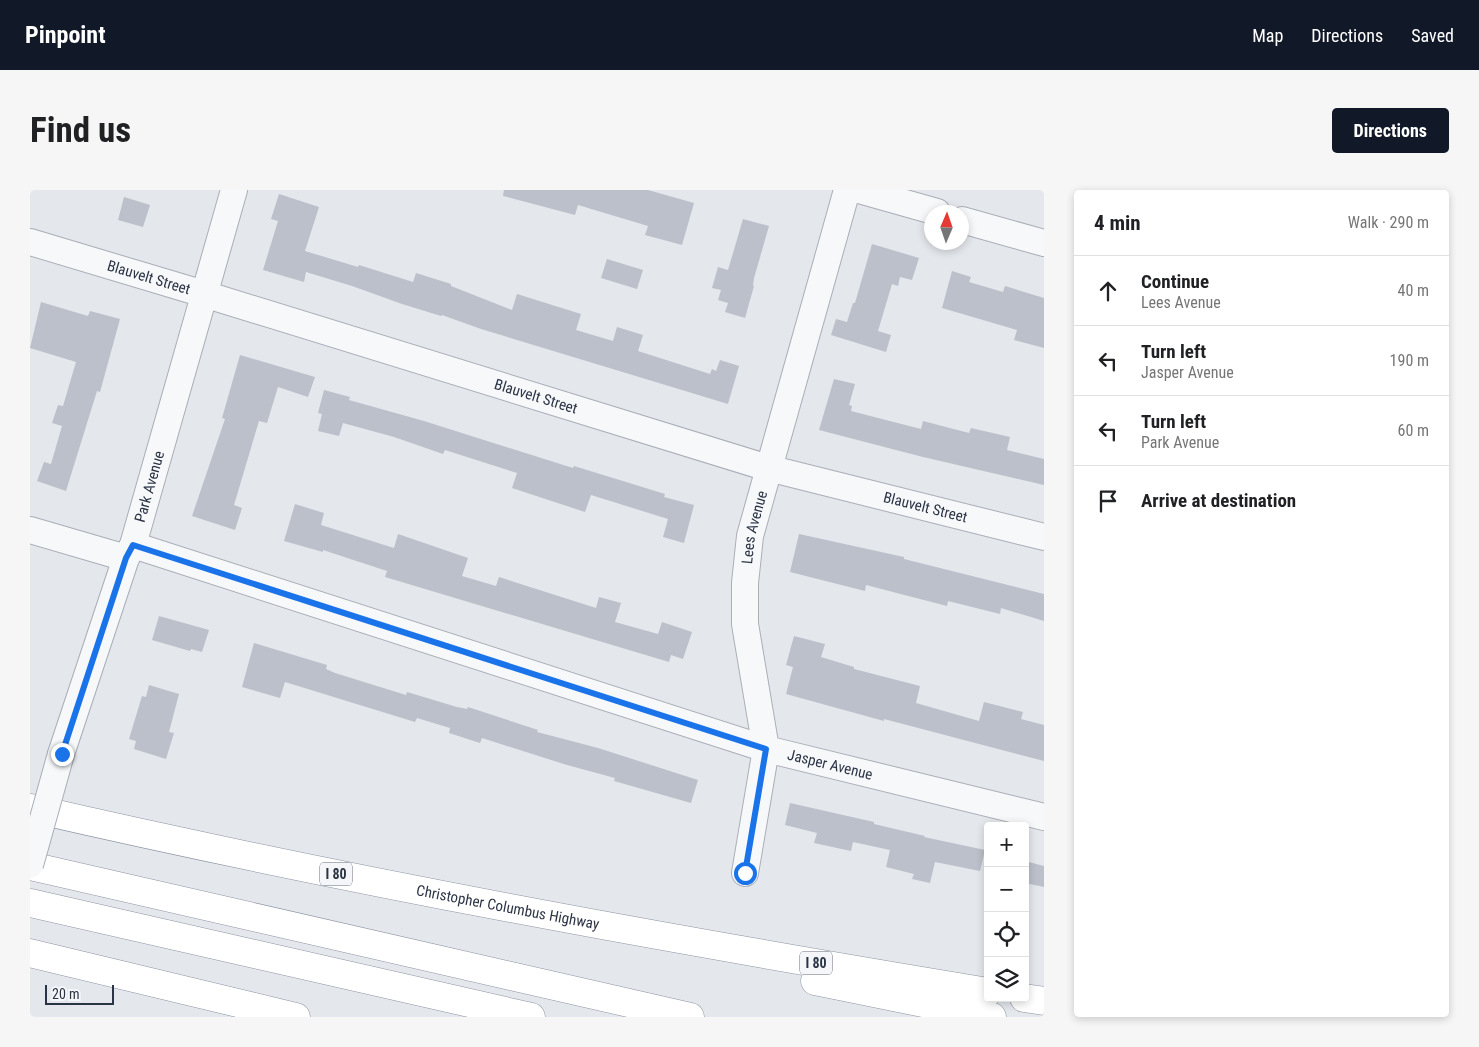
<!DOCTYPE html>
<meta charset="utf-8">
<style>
body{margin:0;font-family:"Roboto Condensed",sans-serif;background:#f6f6f6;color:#202124}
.controls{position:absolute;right:15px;bottom:15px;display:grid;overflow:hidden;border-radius:5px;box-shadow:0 2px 8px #0003}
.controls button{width:45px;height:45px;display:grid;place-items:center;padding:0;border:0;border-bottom:1px solid #e0e0e0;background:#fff;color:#202124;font:25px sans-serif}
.compass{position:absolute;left:894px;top:15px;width:45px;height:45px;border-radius:50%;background:#fff;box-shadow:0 2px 8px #0003;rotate:2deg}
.scale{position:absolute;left:15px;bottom:12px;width:69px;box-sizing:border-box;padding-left:5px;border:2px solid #2b3445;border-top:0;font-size:14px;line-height:18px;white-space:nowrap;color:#2b3445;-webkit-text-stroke:4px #f4f6f9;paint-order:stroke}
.stop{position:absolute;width:15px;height:15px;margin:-11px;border:4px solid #1a73e8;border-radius:50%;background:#fff}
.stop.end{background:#1a73e8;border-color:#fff;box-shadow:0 1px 5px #0008}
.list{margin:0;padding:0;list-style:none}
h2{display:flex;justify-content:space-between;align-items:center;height:65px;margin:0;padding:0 20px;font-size:21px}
h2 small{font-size:16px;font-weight:400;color:#757577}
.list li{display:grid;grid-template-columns:32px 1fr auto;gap:15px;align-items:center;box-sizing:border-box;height:70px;padding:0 20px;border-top:1px solid #e0e0e0}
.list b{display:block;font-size:19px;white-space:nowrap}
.list p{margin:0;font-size:16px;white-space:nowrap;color:#757577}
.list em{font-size:16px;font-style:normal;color:#757577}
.icon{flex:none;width:28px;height:28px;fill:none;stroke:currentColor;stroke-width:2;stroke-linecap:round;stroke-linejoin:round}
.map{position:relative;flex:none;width:1014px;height:827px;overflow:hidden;border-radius:5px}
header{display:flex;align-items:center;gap:30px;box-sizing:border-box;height:70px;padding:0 25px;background:#111827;color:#fff}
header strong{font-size:24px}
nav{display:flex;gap:28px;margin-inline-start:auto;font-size:18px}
.intro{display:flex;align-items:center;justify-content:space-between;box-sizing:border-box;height:120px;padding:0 30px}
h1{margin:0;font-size:35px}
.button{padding:12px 22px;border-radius:5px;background:#111827;color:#fff;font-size:18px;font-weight:700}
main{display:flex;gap:30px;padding:0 30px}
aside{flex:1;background:#fff;border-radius:5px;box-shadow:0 2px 8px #0003}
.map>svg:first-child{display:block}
.building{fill:#bbc0ca}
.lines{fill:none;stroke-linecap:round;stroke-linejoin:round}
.street-casing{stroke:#a9aeb7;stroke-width:28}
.highway-casing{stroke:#8b94a3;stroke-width:29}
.street{stroke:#f7f8fa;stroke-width:26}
.highway{stroke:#fff;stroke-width:28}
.street-bridge-casing{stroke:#a9aeb7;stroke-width:28;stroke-linecap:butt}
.street-bridge{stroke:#f7f8fa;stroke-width:26}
.route{stroke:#1a73e8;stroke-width:6}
.labels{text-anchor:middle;stroke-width:4;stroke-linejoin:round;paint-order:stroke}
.shield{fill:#f4f6f9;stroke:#676e7b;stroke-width:1}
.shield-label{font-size:14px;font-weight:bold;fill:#2b3445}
.street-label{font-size:15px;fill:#2b3445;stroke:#f4f6f9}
</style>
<header>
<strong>Pinpoint</strong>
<nav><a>Map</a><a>Directions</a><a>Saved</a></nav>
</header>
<div class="intro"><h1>Find us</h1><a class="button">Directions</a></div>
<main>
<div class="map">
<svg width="1014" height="827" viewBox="0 0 1014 827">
<rect width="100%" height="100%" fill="#e4e7ec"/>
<path class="building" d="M474 0H618L664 13 652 55 615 45 618 36 548 15 545 25 473 6Z
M249 4 289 17 275 61 328 77 329 75 383 92 386 83 421 94V96L482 120 487 104 551 124 546 140 583 151 587 137 613 145 608 161 680 184 682 179 686 181 690 170 709 176 698 214 451 139 412 125 411 126 372 114 322 96 276 82 274 92 233 80 248 31 241 29Z
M94 7 120 15 113 37 88 30Z
M713 29 739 36 724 88 723 96H724L715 128 695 122 698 113 688 110 691 100 682 98 688 77 698 80Z
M842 54 889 68 882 90 870 87 868 96 862 94 848 141 861 145 856 162 801 145 806 129 817 132 823 113H825Z
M577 69 613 80 607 99 571 88Z
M922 81 941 87 939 92 973 102 975 96 1014 108V158L984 150 987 140 912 118Z
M11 112 58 126 60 121 90 129 70 202 67 201 36 301 7 291 14 272 21 274 32 236 22 233 28 215 33 216 46 172 0 158Z
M210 165 285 187 278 207 248 197 237 233 229 231 204 315 212 318 205 340 162 326 195 229 192 228Z
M804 189 825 194 819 215 822 216 821 221 891 239 893 231 939 243 941 238 980 247 977 260 1014 269V295L893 267 789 240Z
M294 200 320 207 319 210 394 231 543 278 544 276 635 304 634 307 664 315 654 353 633 347 638 329 561 305 555 322 482 298 487 283 415 260 413 264 364 247 313 233 309 246 288 241 292 224 288 223Z
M265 314 294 323 291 335 364 358 368 344 438 368 432 386 466 396 469 387 566 418 569 407 591 413 585 432 628 444 632 432 662 442 653 469 641 465 639 472 355 387 357 381 293 360V362L254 351Z
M769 344 874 367V369L1014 404V431L971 418 970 424 918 411 917 416 836 395 835 401 760 382Z
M129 426 179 440 172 462 161 459 160 461 122 450Z
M764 446 795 454 791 467 824 477V479L890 496 886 513 949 531 954 512 993 522 991 529 1014 535V571L854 529V531L756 504 763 477 756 475Z
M224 453 297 475 296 479 305 483 376 505 377 502 427 517 437 519 438 517 508 540 507 542 568 558 668 590 661 613 584 591 585 588 537 575 452 548 450 553 419 543 420 538 387 528 385 532 255 492 250 508 212 497Z
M119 495 149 504 139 542 144 543 136 569 104 559 106 551 99 549 112 506 116 507Z
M760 613 844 632V634L895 646 894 647 955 660 950 681 905 672 900 693 882 689 884 684 856 677 860 660 823 652 821 661 784 653 787 643 755 635Z
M995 671 1014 676V697L995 693Z"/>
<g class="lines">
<g class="street-casing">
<g id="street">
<path d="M829 0 907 22"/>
<path d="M932 30 1014 53"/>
<path id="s1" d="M0 52 174 104 738 278 1014 347"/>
<path d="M0 340 96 368"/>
<path id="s2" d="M103 355 736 559 1014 627"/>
<path id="s3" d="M31 564 96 368 103 355 204 0"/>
<path id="s4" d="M715 683 736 559 715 434V393L720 346 817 0"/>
</g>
</g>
<g class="highway-casing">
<g id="highway">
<path id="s5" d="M0 618C317 691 637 749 958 802"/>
<path d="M0 676 660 827"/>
<path d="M0 713 501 827"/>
<path d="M0 763 266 827"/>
<path d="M785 791 962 827"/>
<path d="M994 808 1014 811"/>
</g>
</g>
<use href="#street" class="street"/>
<use href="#highway" class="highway"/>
<g class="street-bridge-casing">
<path id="street-bridge" d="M0 675 31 564"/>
</g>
<use href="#street-bridge" class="street-bridge"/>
</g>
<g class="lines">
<path class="route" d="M32 564 96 368 103 355 736 559 715 683"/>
</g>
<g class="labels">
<g class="shield">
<rect x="290" y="672.5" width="32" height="23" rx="4"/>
<rect x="770" y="761.5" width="32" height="23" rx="4"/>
</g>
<g class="shield-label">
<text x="306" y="689">I 80</text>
<text x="786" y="778">I 80</text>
</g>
<g class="street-label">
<text dy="5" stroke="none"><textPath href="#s1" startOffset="124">Blauvelt Street</textPath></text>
<text dy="5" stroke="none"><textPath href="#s1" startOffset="529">Blauvelt Street</textPath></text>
<text dy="5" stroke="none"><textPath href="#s3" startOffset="282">Park Avenue</textPath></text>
<text dy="5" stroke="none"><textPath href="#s1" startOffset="934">Blauvelt Street</textPath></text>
<text dy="5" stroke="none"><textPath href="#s4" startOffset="350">Lees Avenue</textPath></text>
<text dy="5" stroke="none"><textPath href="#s2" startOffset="731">Jasper Avenue</textPath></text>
<text dy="5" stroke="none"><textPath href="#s5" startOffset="488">Christopher Columbus Highway</textPath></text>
</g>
</g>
</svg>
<div class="controls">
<button>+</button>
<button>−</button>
<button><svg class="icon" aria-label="locate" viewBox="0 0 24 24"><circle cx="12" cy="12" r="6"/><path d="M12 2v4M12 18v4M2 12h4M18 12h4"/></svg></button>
<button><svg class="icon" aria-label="layers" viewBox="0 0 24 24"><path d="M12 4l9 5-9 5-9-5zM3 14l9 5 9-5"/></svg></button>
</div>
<svg class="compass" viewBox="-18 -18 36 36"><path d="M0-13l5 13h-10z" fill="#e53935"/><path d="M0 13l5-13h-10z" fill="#757577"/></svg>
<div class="scale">20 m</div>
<div class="stop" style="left:715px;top:683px"></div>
<div class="stop end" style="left:32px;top:564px"></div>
</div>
<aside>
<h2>4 min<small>Walk · 290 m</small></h2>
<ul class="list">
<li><svg class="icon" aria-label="ahead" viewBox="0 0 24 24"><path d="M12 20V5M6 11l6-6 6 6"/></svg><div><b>Continue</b><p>Lees Avenue</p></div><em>40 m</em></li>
<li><svg class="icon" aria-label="left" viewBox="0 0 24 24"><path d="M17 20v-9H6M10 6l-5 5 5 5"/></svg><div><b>Turn left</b><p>Jasper Avenue</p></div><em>190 m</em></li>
<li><svg class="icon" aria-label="left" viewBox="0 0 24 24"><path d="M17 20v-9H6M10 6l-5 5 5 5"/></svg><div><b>Turn left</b><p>Park Avenue</p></div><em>60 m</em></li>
<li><svg class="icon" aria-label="arrive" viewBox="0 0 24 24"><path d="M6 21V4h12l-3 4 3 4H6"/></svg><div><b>Arrive at destination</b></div></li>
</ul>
</aside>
</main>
